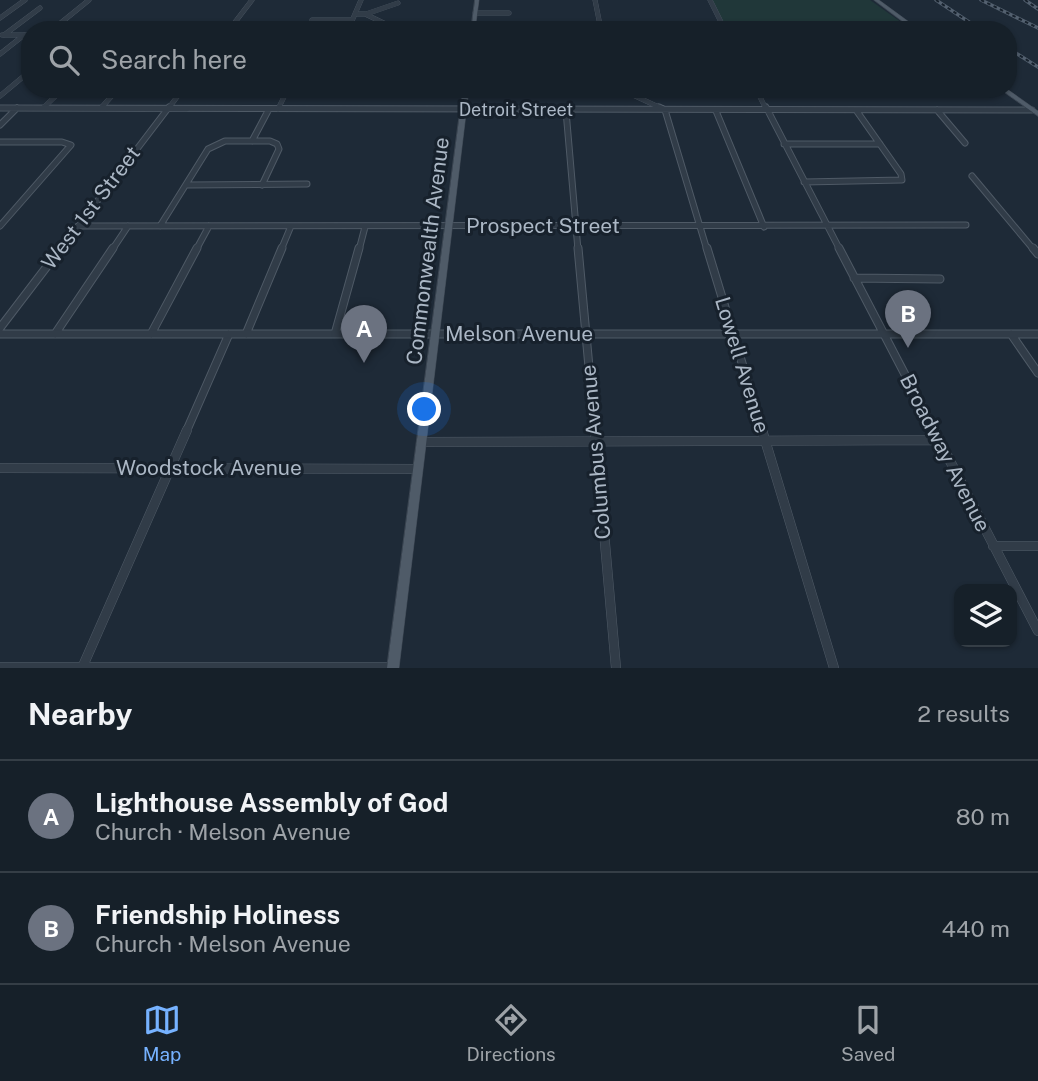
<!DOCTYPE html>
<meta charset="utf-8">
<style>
body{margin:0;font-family:"Public Sans",sans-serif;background:#1f2831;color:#f1f3f6}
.controls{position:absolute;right:21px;bottom:21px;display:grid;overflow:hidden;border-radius:14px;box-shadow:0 2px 5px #0004}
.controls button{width:63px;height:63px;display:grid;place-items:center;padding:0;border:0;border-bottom:2px solid #353e46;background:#162029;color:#f1f3f6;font:35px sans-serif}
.you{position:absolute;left:425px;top:410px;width:24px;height:24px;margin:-18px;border:5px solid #fff;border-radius:50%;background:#1a73e8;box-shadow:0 0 0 10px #1a73e833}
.badge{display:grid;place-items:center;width:46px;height:46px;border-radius:50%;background:#76b2ff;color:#fff;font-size:23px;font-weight:700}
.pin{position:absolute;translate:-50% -58px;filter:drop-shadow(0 2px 4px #0008)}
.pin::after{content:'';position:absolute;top:37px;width:24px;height:21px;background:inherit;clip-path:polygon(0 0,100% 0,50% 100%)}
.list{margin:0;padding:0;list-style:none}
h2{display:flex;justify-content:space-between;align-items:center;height:91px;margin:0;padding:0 28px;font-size:30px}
h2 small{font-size:23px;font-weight:400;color:#9ea3a8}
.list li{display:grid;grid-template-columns:46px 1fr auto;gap:21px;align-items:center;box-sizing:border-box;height:112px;padding:0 28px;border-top:2px solid #353e46}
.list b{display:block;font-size:26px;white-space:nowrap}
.list p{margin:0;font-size:23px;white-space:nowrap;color:#9ea3a8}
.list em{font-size:23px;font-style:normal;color:#9ea3a8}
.icon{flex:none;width:38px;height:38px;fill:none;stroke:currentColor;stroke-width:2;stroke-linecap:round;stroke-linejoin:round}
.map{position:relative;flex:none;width:1038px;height:668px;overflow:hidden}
.search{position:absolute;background:#162029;box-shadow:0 2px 5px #0004;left:21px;right:21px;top:21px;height:77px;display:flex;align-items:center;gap:18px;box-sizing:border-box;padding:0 24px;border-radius:28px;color:#9ea3a8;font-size:26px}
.sheet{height:315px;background:#162029}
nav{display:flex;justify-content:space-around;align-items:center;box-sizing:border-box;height:98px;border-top:2px solid #353e46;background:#162029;font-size:19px;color:#9ea3a8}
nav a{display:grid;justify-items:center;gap:4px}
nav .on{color:#76b2ff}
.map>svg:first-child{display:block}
.green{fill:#203739}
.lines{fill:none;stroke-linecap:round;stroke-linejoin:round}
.minor-far3-casing{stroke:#4f5a66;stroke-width:5}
.minor-far2-casing{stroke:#4f5a66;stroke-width:7}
.minor-far1-casing{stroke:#4f5a66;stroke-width:9}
.minor-casing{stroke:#4f5a66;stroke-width:10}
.major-casing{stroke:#3b4551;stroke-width:1}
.minor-far3{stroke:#313c48;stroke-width:4.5}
.minor-far2{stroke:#313c48;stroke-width:5}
.minor-far1{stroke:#313c48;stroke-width:7}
.minor{stroke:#313c48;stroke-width:9}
.major{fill:#4f5b68;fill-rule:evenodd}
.rail-casing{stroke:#53606f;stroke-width:3.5}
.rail{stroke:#17212c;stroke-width:2;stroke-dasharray:3.5;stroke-linecap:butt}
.labels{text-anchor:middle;stroke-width:6;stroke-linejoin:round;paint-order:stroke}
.far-street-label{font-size:18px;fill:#abb7c5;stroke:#17212c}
.street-label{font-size:21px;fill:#abb7c5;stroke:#17212c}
</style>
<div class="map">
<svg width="1038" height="668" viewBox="0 0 1038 668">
<rect width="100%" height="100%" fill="#1e2a37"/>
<path class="green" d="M711 0H870L912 30H727Z"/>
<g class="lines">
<g class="minor-far3-casing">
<path id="minor-far3" d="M595 0 601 30
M710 0 725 30
M475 13H509
M355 14H365L390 26
M366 14 398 3
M0 18 25 0
M312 20H352
M52 30 89 0
M229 30 252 0
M348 30 361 0
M2 35H30
M4 35 40 8
M0 54 24 35
M620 89 663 109
M756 89 766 109
M0 96 30 71
M0 108 187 109
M43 108 63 89
M101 108 118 89
M168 109 183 89
M278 109 288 89"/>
</g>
<g class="minor-far2-casing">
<path id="minor-far2" d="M659 107 665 110 707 250
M766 107 840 250
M0 108 1032 110
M937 110 965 143
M566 111 578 250
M716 111 764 227
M0 125 17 108
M252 141 269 109
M0 142H62L71 145 0 226
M784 144H880
M972 176 1034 250
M804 182 902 180 901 174 856 110
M187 185 307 184
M78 226 966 225
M160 226 208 149 225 141H270L277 144 279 149 262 185
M60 250 169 107
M112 250 128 226
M196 250 209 226
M281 250 291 226
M359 250 365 227"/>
</g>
<g class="minor-far1-casing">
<path id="minor-far1" d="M578 248 595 432
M707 248 763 432
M839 248 935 432
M1033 248 1038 254
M854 278 940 279
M0 328 61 248
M0 334H1038
M55 334 113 248
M151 334 197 248
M246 334 282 248
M335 334 359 248
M1011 334 1038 373
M186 432 229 334"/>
</g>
<g class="minor-casing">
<path id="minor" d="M595 430 616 668
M762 430 834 668
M934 430 1038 631
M421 442 939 440
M0 468 418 469
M993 546H1038
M0 667H393
M82 668 187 430"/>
</g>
<g class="major-casing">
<path id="major" d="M475 0H479L475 30H471Z
M874 0H879L920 30H914Z
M463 89H469L399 668H387Z
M1000 89H1007L1038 111V116Z"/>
</g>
<use href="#minor-far3" class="minor-far3"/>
<use href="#minor-far2" class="minor-far2"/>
<use href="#minor-far1" class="minor-far1"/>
<use href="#minor" class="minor"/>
<use href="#major" class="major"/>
<g class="rail-casing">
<path id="rail" d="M936 0 981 30
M981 0 1038 28
M1025 0 1038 9
M1008 48 1038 67"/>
</g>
<use href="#rail" class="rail"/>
</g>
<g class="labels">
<g class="far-street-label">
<text x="516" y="116">Detroit Street</text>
</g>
<g class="street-label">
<text transform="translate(91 208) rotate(-53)" y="7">West 1st Street</text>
<text x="543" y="233">Prospect Street</text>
<text transform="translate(428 251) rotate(-83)" y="7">Commonwealth Avenue</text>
<text x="519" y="341">Melson Avenue</text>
<text transform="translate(742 365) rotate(73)" y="7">Lowell Avenue</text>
<text transform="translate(596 452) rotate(-95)" y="7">Columbus Avenue</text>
<text transform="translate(945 453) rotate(63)" y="7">Broadway Avenue</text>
<text x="209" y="475">Woodstock Avenue</text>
</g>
</g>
</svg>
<div class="controls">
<button><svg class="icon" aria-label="layers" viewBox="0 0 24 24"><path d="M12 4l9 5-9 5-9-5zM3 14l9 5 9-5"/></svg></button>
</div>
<div class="you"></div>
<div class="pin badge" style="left:364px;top:363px;background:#6b7280">A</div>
<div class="pin badge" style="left:908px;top:348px;background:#6b7280">B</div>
<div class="search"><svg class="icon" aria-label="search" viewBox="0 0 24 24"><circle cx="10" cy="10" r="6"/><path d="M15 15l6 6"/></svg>Search here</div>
</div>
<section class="sheet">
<h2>Nearby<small>2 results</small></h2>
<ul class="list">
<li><span class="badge" style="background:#6b7280">A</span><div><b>Lighthouse Assembly of God</b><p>Church · Melson Avenue</p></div><em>80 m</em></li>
<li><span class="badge" style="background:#6b7280">B</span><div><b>Friendship Holiness</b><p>Church · Melson Avenue</p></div><em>440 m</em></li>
</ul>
</section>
<nav>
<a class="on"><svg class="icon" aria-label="map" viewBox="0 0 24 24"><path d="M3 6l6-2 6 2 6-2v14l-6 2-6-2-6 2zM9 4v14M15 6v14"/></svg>Map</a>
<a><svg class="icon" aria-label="directions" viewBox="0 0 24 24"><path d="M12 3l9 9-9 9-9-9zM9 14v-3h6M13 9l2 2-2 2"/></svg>Directions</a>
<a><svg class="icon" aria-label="saved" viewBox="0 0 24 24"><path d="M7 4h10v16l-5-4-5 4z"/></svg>Saved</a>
</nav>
